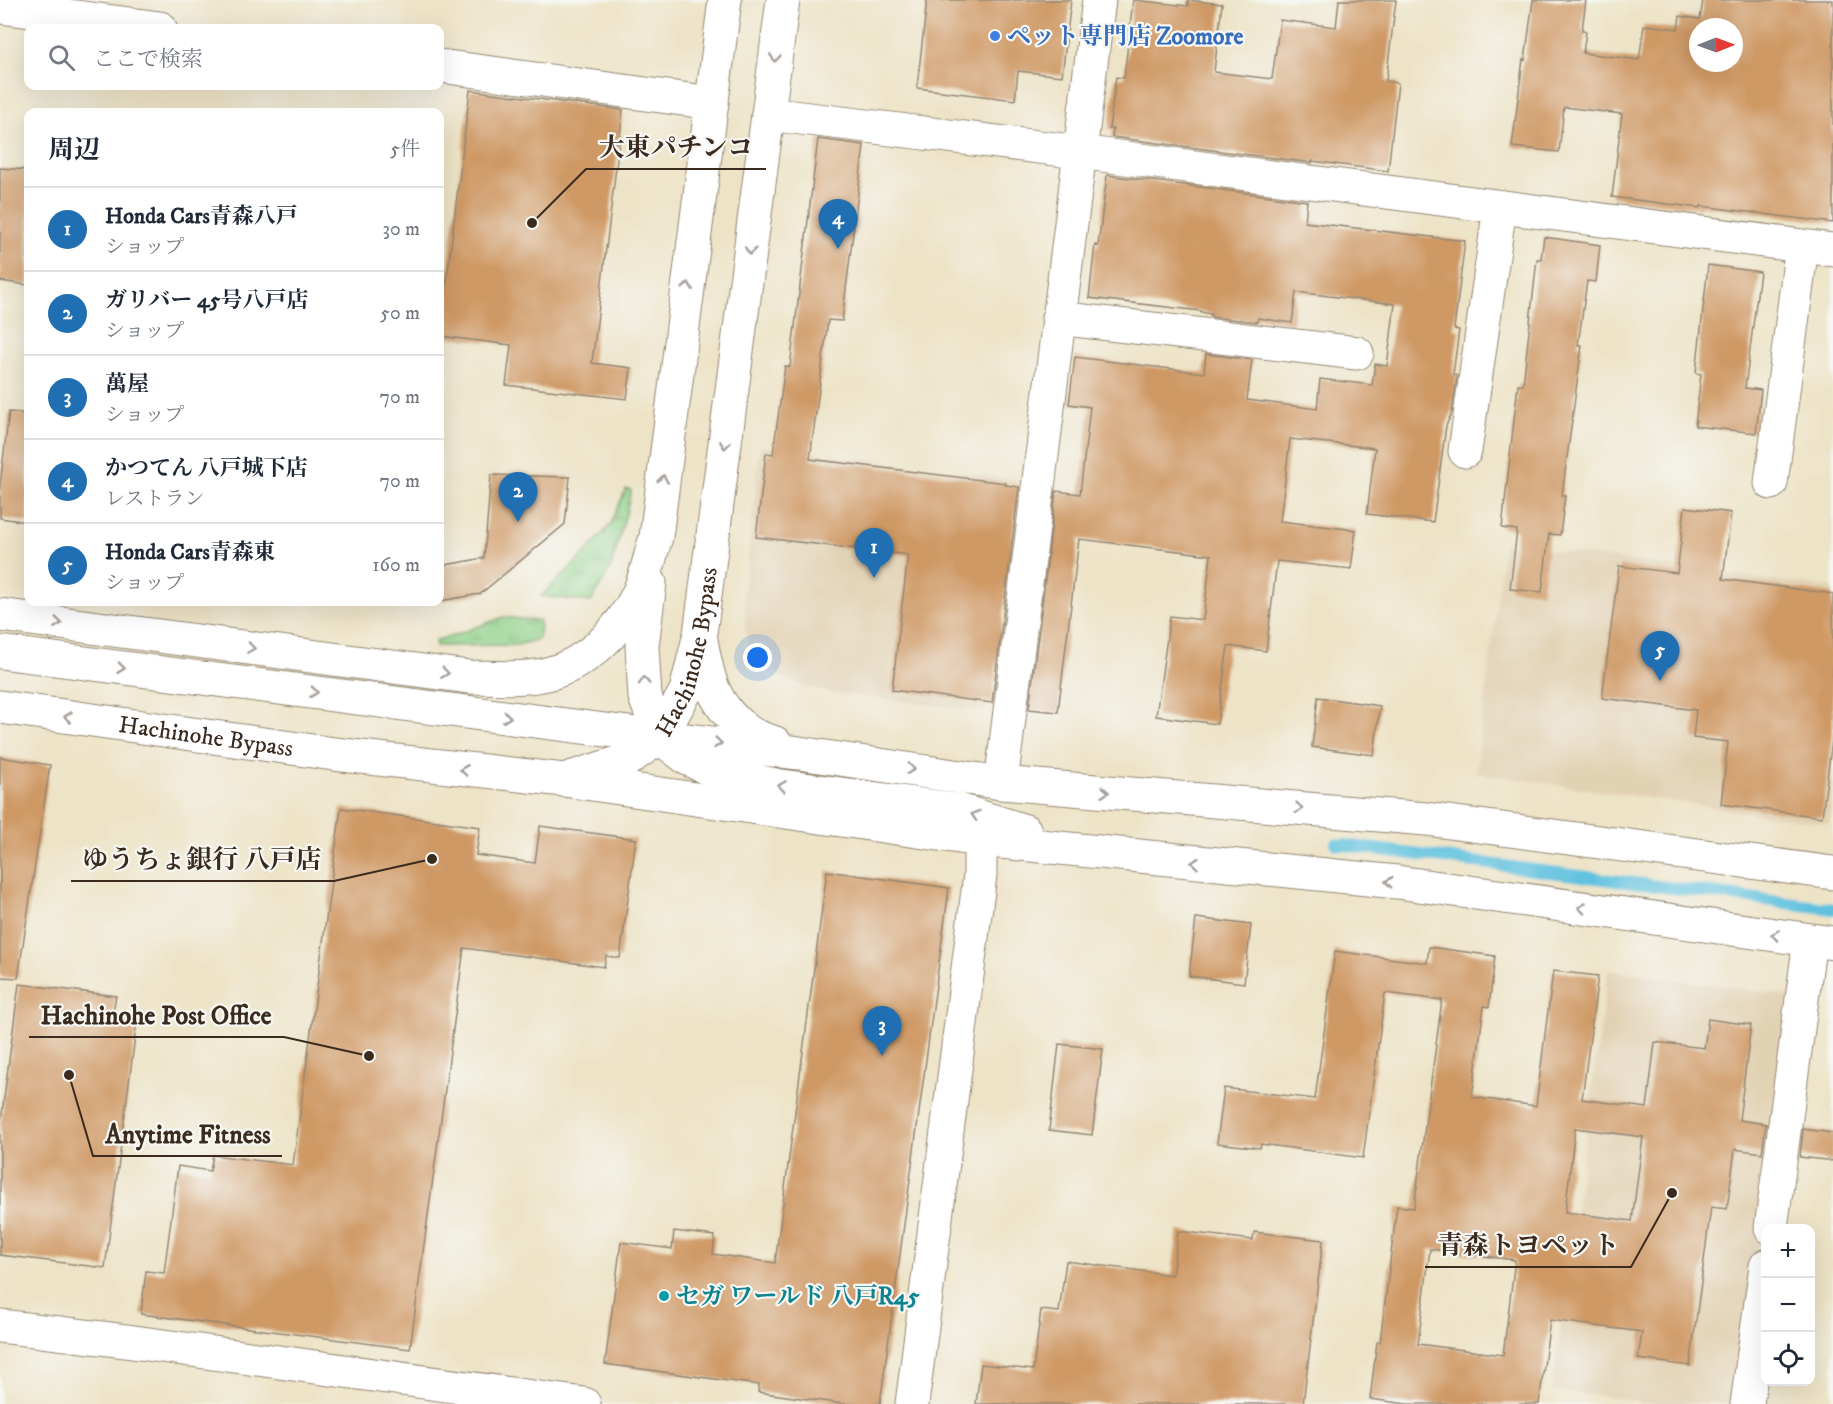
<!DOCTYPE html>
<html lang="ja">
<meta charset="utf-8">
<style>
body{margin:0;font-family:"IM FELL DW Pica","Noto Serif JP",serif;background:#f6f6f7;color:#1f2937}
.controls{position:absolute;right:18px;bottom:18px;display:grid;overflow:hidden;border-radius:12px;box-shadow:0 6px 24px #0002}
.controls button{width:54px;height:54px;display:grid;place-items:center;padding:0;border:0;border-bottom:2px solid #e0e1e3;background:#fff;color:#1f2937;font:30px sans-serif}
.compass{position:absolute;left:1689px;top:18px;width:54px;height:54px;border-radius:50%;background:#fff;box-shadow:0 6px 24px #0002;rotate:89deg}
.you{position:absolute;left:758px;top:658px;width:21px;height:21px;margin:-15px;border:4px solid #fff;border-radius:50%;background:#1a73e8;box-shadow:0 0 0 9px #1a73e833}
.badge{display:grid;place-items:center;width:39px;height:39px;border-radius:50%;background:#1f6fb2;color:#fff;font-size:20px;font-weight:700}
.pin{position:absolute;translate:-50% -50px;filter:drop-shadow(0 2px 3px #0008)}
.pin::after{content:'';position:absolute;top:32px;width:21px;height:18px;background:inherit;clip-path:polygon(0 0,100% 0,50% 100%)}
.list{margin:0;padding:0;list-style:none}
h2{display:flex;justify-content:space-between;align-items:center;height:78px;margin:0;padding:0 24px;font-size:26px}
h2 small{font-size:20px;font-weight:400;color:#747a83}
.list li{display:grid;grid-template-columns:39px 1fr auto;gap:18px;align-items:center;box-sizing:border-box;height:84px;padding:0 24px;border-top:2px solid #e0e1e3}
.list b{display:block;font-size:22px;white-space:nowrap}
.list p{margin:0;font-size:20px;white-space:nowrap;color:#747a83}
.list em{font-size:20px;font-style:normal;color:#747a83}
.icon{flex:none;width:33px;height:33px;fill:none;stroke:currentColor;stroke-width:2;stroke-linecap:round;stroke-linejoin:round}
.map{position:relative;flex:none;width:1833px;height:1404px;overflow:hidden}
.search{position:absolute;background:#fff;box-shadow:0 6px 24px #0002;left:24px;top:24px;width:420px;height:66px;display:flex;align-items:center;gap:15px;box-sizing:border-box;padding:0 21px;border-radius:12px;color:#747a83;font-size:22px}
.panel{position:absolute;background:#fff;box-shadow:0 6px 24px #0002;left:24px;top:108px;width:420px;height:498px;border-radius:12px}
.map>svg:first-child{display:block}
.built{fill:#e2d2b4}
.grass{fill:url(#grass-tufts);stroke:#667e54;stroke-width:1.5}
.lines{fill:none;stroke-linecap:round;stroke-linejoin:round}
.stream{stroke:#61c2df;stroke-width:12}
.building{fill:#cf9965;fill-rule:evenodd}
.minor-casing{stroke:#948672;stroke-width:35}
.highway-casing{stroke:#948672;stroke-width:35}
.minor{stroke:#fff;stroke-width:33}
.highway{stroke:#fff;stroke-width:33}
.oneway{stroke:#a79f9a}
.shop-dot{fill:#3f7fe0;stroke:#f6f6f2;stroke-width:2}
.culture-dot{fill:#0f9aa8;stroke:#f6f6f2;stroke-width:2}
.labels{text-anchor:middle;stroke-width:4.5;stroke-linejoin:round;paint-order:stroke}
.shop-label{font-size:24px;font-weight:bold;fill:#366cbe;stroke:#f6f6f2;text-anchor:start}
.street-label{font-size:24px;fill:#3b2a1e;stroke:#f6f6f2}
.culture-label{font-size:24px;font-weight:bold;fill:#0d838f;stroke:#f6f6f2;text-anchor:start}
.leader{fill:none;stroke:#3b2a1e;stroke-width:2}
.callout-dot{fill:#3b2a1e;stroke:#f6f6f2;stroke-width:2}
.callout-label{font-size:26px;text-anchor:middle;font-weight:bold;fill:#3b2a1e;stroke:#f6f6f2;stroke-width:4.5;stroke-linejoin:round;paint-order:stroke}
</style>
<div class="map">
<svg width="1833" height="1404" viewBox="0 0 1833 1404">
<defs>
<pattern id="grass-tufts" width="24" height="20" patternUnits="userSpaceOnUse" patternTransform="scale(1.5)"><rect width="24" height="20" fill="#90d189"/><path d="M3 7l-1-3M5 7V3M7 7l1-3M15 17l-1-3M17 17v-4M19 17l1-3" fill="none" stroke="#77aa6f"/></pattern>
</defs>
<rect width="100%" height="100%" fill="#f6f6f2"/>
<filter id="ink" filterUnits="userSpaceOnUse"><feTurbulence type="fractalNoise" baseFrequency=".0167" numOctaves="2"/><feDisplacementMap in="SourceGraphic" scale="12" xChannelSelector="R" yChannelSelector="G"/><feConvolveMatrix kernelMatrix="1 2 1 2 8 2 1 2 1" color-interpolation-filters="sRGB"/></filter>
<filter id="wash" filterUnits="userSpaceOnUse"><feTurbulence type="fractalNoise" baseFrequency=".008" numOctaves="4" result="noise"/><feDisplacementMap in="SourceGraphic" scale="24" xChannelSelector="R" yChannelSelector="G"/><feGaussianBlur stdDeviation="1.35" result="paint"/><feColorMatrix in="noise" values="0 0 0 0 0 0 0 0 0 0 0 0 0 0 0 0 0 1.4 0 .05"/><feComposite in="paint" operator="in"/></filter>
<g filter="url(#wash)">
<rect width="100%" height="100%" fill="#ede3c6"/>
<path class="built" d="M760 446 1016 480 986 711 834 693 804 687 757 665 750 652 745 629 744 594Z
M1504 544 1833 588V793L1829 824 1476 773Z
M1608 970 1791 996 1736 1404H1639V1401L1552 1390Z"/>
<path class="grass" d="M626 489 631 490 626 514 610 569 591 602 541 596 584 555 610 525Z
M503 617 540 621 539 639 517 645 436 646 435 640 450 637Z"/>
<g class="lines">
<path class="stream" d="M1336 844 1833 909"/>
</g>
<g id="blocks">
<path class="building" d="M927 0H1071L1062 76 1018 71 1015 100 917 88Z
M1133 0 1188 6V0L1222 4 1214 72 1272 79 1280 20 1336 27 1339 0H1396L1386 81 1398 83 1388 171 1312 161V163L1112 137 1113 129H1109L1116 77 1124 78Z
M1533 0H1586L1582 30 1586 31 1583 53 1639 60 1644 25 1678 29 1680 16 1700 19 1703 0H1833V223L1701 206 1700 208 1612 197 1622 114 1564 107 1559 152 1512 147 1523 59 1525 60ZM1698 27H1734V63H1698Z
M470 90 623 110 592 363 631 368 627 399 506 385 511 345 440 336Z
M818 139 864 145 842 321 828 320 810 459 1006 483 1005 485 1019 487 992 703 892 690 908 555 756 537 766 453 773 454 785 366 790 367Z
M0 168 28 170V285L0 281Z
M1107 175 1307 201 1305 222 1465 241 1454 329 1459 330 1453 374 1457 376 1452 412 1446 426 1433 522 1367 514 1375 448 1290 439 1280 521 1356 530 1351 569 1277 561 1266 651 1228 646 1217 724 1156 716 1170 616 1203 620 1211 555 1079 539 1058 712 1029 709 1056 491 1080 494 1090 407 1069 404 1075 357 1204 373 1206 354 1252 360 1247 400 1317 409 1320 379 1372 385 1375 364 1387 366 1395 304 1296 292 1292 323 1258 318 1257 322 1211 317V314L1201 312V311L1089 298 1095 245 1098 246Z
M1544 237 1600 245 1596 282 1587 281 1578 345H1582L1562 495H1565L1560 535 1549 534 1542 592 1510 589 1517 530 1502 528 1518 384 1523 385 1537 259H1541Z
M1708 265 1760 272 1745 388 1761 390 1756 433 1695 426 1701 374 1696 373Z
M9 412 28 414V522L0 518V485Z
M491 475 570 477 565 524 480 594 440 601V566L484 558Z
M1685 507 1731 513 1723 579 1833 594V732L1822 817 1721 804 1728 742 1693 738 1696 710 1602 698 1619 566 1677 573Z
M1318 697 1380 706 1374 755 1312 747Z
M0 757 50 765 18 978 0 977Z
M341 808 480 827 476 855 535 863 540 826 636 839 620 958 606 956 604 967 464 948 410 1349 141 1314 146 1271 164 1273 178 1166 210 1171 213 1155 293 1165Z
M827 871 949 888 880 1404H843L758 1392 759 1385 605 1364 621 1242 672 1249 674 1231 715 1236 713 1254 775 1263Z
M1196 918 1251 925 1244 983 1189 976Z
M1429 947 1495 956 1489 1007 1484 1006 1472 1097 1536 1106 1553 971 1598 976 1582 1099 1647 1108 1655 1042 1704 1048 1708 1019 1751 1025 1739 1120 1766 1124 1762 1153 1735 1149 1727 1209 1711 1207 1690 1366 1638 1359 1642 1332 1550 1320 1539 1404H1407L1370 1399 1377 1342H1380L1397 1206 1414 1208 1442 1000 1385 993 1363 1158 1261 1144 1260 1148 1217 1143 1224 1088 1315 1099 1335 951 1427 963ZM1575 1128 1643 1137 1632 1221 1565 1212ZM1430 1249 1515 1260 1503 1355 1418 1344Z
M19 984 116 996 112 1017 137 1021 105 1268 0 1255V1129Z
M1059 1044 1103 1049 1092 1135 1049 1130Z
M1803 1129 1833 1133V1161L1800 1157Z
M1178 1231 1253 1240 1254 1232 1323 1240 1303 1404H976L981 1364 1033 1370 1041 1310 1059 1312 1066 1261 1172 1275Z"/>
</g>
</g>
<g filter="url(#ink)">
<use href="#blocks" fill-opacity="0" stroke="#948672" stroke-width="1.5"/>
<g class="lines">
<g class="minor-casing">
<path id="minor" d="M0 7 160 28
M440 66 712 103
M768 114 1079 152 1833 250
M1058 318 1357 353
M1465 451 1500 207
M1771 483 1802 246
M700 634C707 675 712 707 749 732 756 737 767 740 775 743
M660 737 799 753 1001 783 1426 819 1833 873
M663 740 688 759 717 773 775 785 959 810 1025 831
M564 780 980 840 1397 882 1833 943
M1001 783 1099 0
M1771 1228 1810 940
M0 1326 126 1341 584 1404
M912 1404 980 875V840
M1747 1404 1766 1266"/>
</g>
<g class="highway-casing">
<g id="highway">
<path d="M650 583 642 646 645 697 660 737"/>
<path d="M0 615 469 677C494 677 522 680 547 674 586 665 621 630 638 594 646 577 650 556 656 537L725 0"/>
<path d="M0 652 660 737"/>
<path id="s1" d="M0 707 334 754 564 780 627 760 660 737 686 691 700 634 783 0"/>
</g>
</g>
<use href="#minor" class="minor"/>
<use href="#highway" class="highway"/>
</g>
<defs><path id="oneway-chevron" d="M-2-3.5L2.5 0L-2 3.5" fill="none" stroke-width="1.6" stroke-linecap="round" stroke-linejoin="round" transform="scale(1.5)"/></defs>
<g class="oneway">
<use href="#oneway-chevron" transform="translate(775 58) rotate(97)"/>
<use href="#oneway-chevron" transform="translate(750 251) rotate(97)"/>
<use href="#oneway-chevron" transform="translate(688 286) rotate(-83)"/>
<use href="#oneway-chevron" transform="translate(725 445) rotate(97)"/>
<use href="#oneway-chevron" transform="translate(663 479) rotate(-83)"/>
<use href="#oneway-chevron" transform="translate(58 623) rotate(8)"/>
<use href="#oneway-chevron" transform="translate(251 648) rotate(8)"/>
<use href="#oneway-chevron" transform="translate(121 668) rotate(7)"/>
<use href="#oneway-chevron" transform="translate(445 673) rotate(8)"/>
<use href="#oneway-chevron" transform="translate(644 681) rotate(-94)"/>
<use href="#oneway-chevron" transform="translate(314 692) rotate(7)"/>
<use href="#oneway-chevron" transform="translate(68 717) rotate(-172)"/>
<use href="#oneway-chevron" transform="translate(507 717) rotate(7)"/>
<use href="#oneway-chevron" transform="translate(718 743) rotate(6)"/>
<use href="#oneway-chevron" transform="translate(911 769) rotate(8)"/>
<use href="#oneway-chevron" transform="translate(464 770) rotate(-173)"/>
<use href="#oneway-chevron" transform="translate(782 786) rotate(-172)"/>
<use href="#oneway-chevron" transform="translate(1105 792) rotate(5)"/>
<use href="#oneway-chevron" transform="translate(1299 808) rotate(5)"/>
<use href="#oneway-chevron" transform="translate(975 815) rotate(-162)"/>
<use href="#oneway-chevron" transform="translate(1195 863) rotate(-175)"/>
<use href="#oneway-chevron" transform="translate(1389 882) rotate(-174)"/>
<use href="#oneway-chevron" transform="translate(1582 908) rotate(-172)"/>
<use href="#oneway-chevron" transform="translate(1775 935) rotate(-172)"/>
</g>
</g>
<circle class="shop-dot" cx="995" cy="36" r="6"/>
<circle class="culture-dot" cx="664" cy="1296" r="6"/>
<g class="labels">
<g class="shop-label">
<text x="1007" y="44">ペット専門店 Zoomore</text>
</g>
<g class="street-label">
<text dy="8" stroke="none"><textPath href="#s1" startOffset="766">Hachinohe Bypass</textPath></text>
<text dy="8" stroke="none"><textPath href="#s1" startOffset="208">Hachinohe Bypass</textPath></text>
</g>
<g class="culture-label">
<text x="676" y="1304">セガ ワールド 八戸R45</text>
</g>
</g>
<path class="leader" d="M532 223L586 169H766M432 859L334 881H71M369 1056L284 1037H29M69 1075L93 1156H282M1672 1193L1631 1267H1425"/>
<g class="callout-dot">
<circle cx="532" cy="223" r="6"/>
<circle cx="432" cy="859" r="6"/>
<circle cx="369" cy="1056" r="6"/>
<circle cx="69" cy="1075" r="6"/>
<circle cx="1672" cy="1193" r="6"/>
</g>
<g class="callout-label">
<text x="676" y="156">大東パチンコ</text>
<text x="202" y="868">ゆうちょ銀行 八戸店</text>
<text x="156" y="1024">Hachinohe Post Office</text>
<text x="188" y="1143">Anytime Fitness</text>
<text x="1528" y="1254">青森トヨペット</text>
</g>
</svg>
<div class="controls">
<button>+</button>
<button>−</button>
<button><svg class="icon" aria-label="locate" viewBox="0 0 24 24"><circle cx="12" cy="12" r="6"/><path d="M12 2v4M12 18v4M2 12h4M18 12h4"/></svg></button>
</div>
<svg class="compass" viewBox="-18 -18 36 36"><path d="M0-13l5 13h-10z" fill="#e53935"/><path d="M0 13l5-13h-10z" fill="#747a83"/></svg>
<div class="you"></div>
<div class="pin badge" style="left:874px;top:578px">1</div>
<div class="pin badge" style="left:518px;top:522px">2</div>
<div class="pin badge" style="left:882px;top:1056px">3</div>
<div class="pin badge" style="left:838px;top:249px">4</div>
<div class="pin badge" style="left:1660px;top:681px">5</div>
<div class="search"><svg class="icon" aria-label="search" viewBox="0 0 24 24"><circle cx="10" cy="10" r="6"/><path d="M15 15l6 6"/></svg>ここで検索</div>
<section class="panel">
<h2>周辺<small>5件</small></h2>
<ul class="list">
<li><span class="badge">1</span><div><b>Honda Cars青森八戸</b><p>ショップ</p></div><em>30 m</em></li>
<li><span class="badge">2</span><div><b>ガリバー 45号八戸店</b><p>ショップ</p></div><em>50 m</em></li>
<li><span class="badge">3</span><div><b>萬屋</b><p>ショップ</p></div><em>70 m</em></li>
<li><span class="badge">4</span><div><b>かつてん 八戸城下店</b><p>レストラン</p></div><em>70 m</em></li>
<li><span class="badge">5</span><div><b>Honda Cars青森東</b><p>ショップ</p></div><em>160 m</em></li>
</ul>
</section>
</div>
